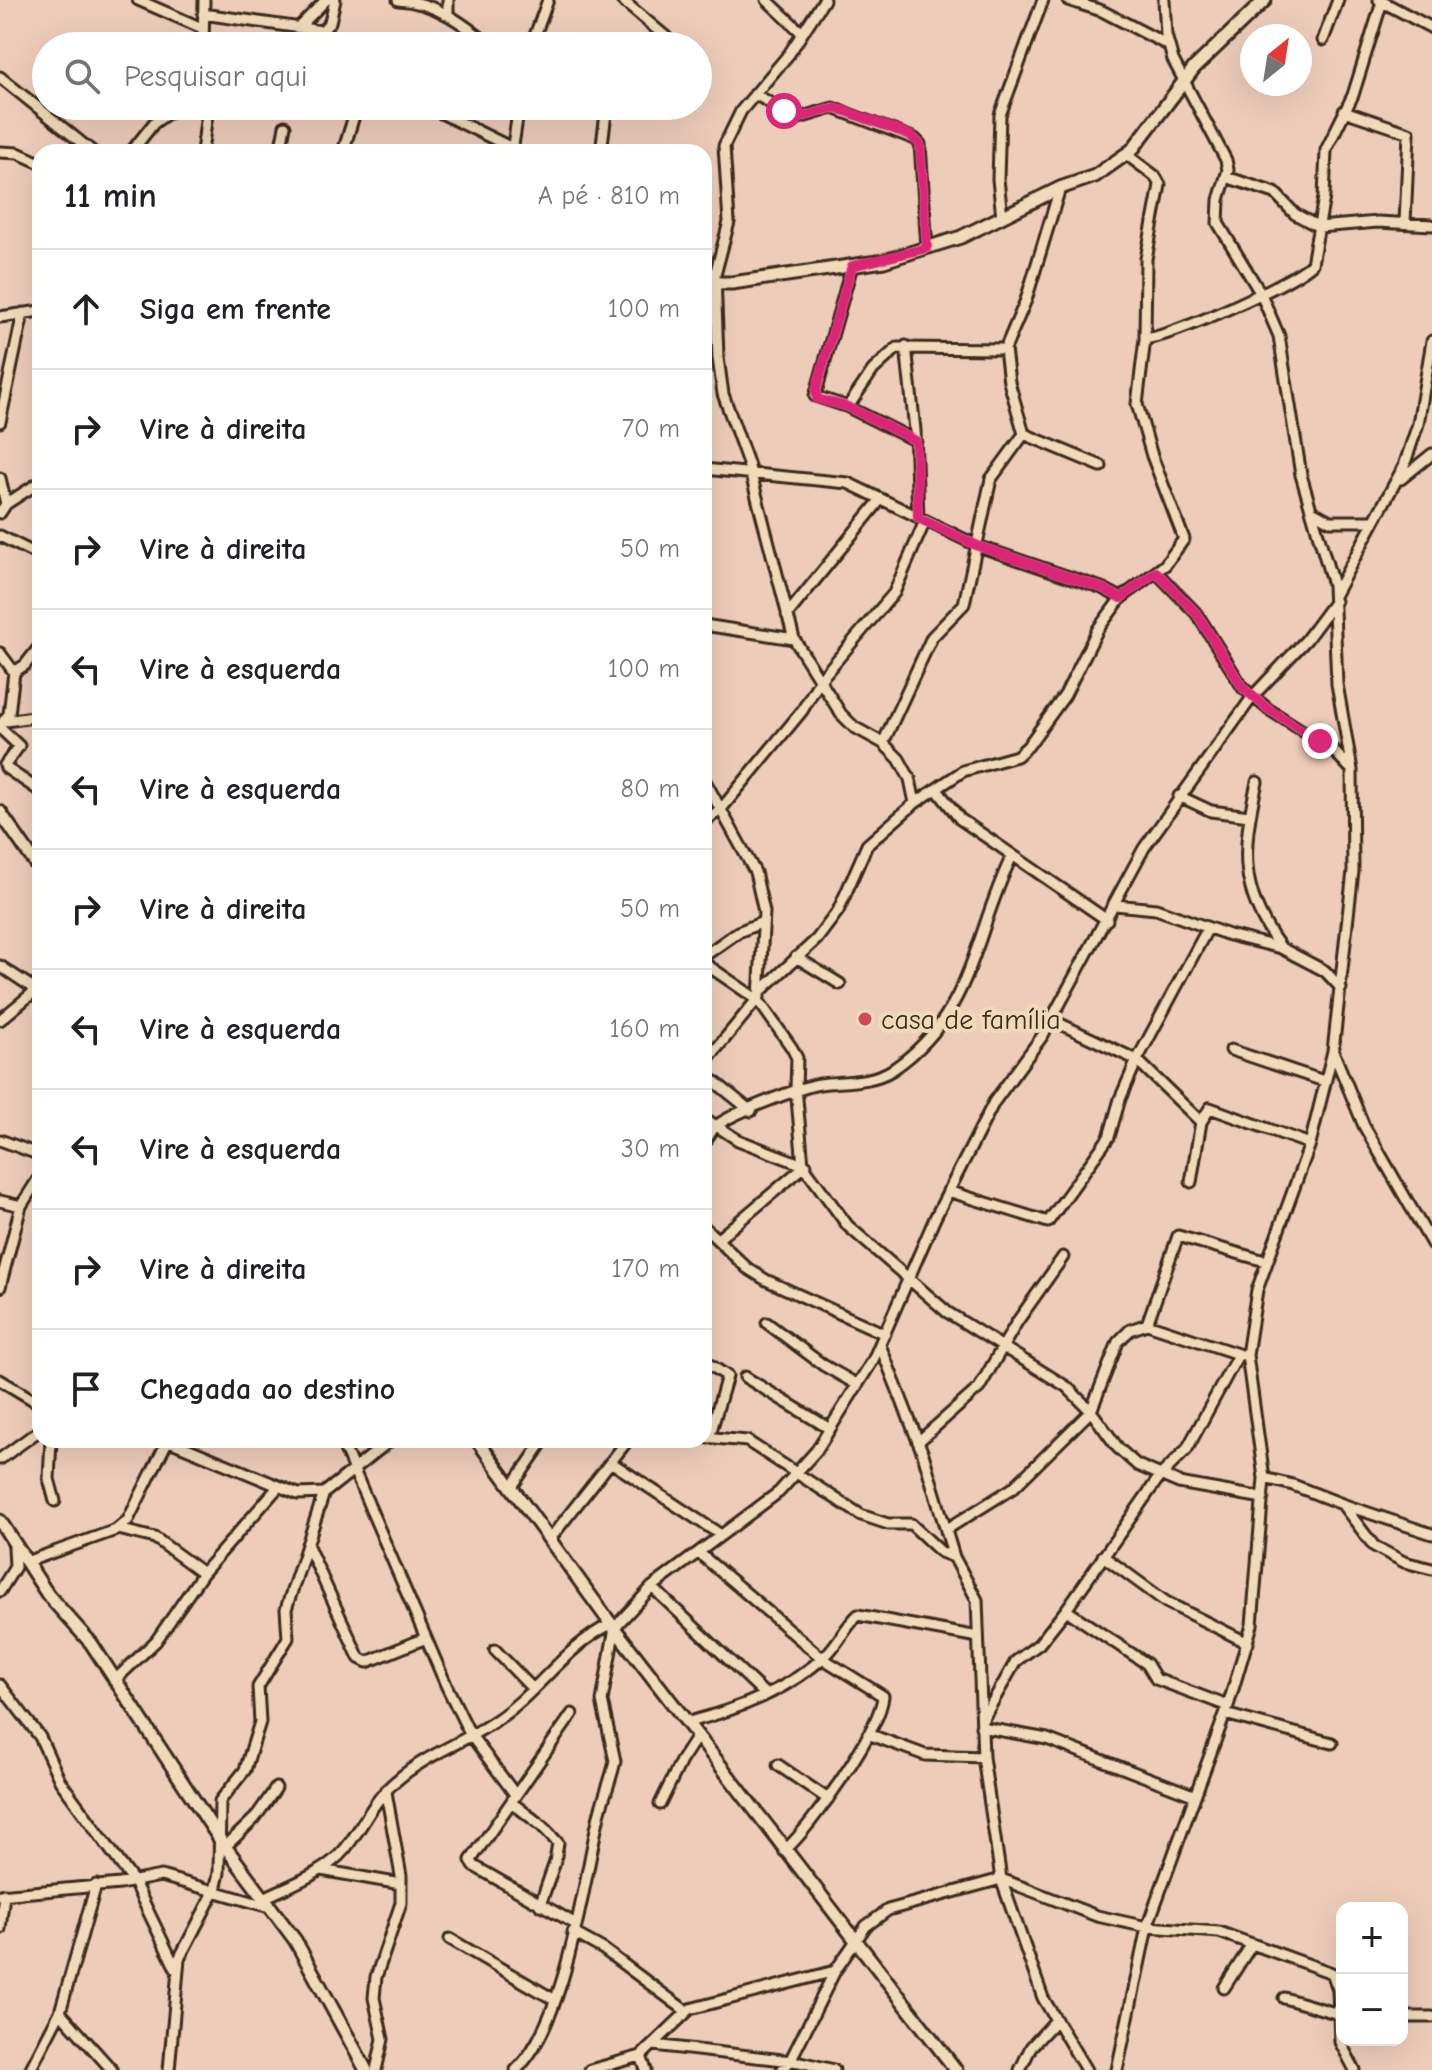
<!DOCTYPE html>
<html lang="pt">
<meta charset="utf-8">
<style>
body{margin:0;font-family:"Comic Neue",sans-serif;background:#f6f6f6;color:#202124}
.controls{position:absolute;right:24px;bottom:24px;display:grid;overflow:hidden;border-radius:16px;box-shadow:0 8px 32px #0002}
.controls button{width:72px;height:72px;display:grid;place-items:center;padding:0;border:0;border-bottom:2px solid #e0e0e0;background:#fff;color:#202124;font:40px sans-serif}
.compass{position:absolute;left:1240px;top:24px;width:72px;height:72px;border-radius:50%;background:#fff;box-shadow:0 8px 32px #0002;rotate:30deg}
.stop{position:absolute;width:24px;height:24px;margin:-18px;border:6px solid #db2777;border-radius:50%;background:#fff}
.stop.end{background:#db2777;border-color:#fff;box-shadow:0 2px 8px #0008}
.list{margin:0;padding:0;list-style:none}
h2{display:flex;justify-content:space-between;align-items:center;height:104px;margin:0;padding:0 32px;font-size:34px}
h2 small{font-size:26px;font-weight:400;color:#757577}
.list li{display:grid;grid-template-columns:52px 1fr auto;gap:24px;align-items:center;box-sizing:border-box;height:120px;padding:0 32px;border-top:2px solid #e0e0e0}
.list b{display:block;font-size:30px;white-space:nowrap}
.list em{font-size:26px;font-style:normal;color:#757577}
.icon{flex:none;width:44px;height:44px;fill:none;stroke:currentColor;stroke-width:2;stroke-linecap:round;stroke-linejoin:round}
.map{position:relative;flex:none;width:1432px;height:2070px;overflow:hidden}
.search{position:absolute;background:#fff;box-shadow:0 8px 32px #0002;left:32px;top:32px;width:680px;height:88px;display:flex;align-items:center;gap:20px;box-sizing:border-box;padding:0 28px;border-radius:44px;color:#757577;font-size:30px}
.panel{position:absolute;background:#fff;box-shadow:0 8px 32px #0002;left:32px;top:144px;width:680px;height:1304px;border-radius:24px}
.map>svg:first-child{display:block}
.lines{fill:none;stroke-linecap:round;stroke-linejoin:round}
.minor-casing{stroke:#3b2a1e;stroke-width:15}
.tertiary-casing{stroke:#3b2a1e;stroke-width:17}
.minor{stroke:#f1dab9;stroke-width:9}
.tertiary{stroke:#f1dab9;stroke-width:11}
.route{stroke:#db2777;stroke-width:10}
.poi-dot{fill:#d1495b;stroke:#f1dab9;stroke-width:3}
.labels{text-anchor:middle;stroke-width:8;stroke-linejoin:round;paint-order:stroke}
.poi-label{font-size:28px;fill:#3b2a1e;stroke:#f1dab9;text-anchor:start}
</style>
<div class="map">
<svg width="1432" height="2070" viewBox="0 0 1432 2070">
<rect width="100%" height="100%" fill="#eeccba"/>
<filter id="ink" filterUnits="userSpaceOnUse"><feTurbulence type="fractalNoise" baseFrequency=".0125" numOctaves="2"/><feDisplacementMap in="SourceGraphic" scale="16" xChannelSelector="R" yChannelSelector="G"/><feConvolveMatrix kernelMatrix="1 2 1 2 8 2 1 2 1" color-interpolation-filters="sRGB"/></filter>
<g filter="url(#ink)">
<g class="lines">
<g class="minor-casing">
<path id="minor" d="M138 0 202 28
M398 0C435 2 463 23 491 46
M622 0 666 37 669 46
M767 0 802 33
M824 0 789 54 741 111 724 146 729 222 715 275 718 358 723 394 748 463 794 639 841 714 854 727 883 743 899 759 910 779 915 803
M1068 0 1102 11 1168 45
M1379 0 1432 28
M203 14 322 31 330 22 335 0
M448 14V0
M299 27 326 0
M1323 40 1338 0
M203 46 204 0
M531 46 548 0
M0 77 93 152
M755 94 792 116 799 118 833 108 915 139 920 144 927 248
M427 106 514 149
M1344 111 1409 133 1405 223
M0 152 18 153 40 163
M131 152 154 123 178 106
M202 152 208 106
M280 152 285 126
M343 152 357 106
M512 152 519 106
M601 152 607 106
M1226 177 1275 193 1295 214 1319 227 1378 222 1432 225
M1002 217 998 179 1000 115 1043 0
M852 266 815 396 848 407 916 441
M0 317 40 311
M1145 339C1173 336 1292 283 1312 264L1324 197 1326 150 1353 95 1382 2
M906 346 915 430 918 518
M848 407 873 370 897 348 1005 349
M0 422 23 313
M1024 434 1101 466
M704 469 848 483 978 546 1102 588 1121 598
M0 478 6 504
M1401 479 1432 454
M1312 511 1330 521H1374
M0 513 6 504 40 482
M0 536 40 556
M1156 572 1197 614 1243 688 1268 709 1333 750 1350 768
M1334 596 1404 466 1418 424 1432 341
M787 615 881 499
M704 625 794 639
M0 653 14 672 9 714 0 726
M14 672 25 665 40 646
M6 721 40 716
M0 728 19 746 5 765 6 768 40 791
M883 743 932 637 964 604 991 479 1024 434 1009 382 1005 349 1026 300 1060 188
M704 779 755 872 764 912 759 997 704 1064
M1257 782C1242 849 1238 890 1281 948
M938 791 960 819 1107 920
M1179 796 1211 811 1249 816
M704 822 722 808 802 711 820 680 894 593 925 521
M1115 905 1156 909 1229 935 1281 948 1325 971 1341 988
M704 956 738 932 763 922
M796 957 840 984
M704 963 758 1000 792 1048 797 1058 796 1088 803 1165 848 1226 947 1312 1067 1387 1091 1411 1118 1448 1137 1465 1179 1483 1263 1498
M0 966 35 989
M762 990 817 939 838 911 867 845 915 803 963 771 1017 756 1028 746 1065 695 1098 629 1121 598 1165 565 1184 539 1152 456 1137 404 1145 339 1146 259 1160 185 1155 176 1127 155
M0 1020 40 987
M1052 1020 1137 1060 1201 1122
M1231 1050 1324 1081
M1333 1051 1364 1126 1432 1244
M704 1073 751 1111
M704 1118 738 1140 803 1165
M0 1140 40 1155
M704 1144C707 1139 710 1133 714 1128 726 1115 801 1087 820 1084 844 1081 871 1083 892 1070 974 1015 973 935 1012 856
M1191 1182 1201 1122 1210 1108 1310 1144
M948 1191 1048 1222 1109 1137 1120 1099 1137 1060 1208 928
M0 1201 21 1206
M704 1227 747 1268 766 1280 885 1334
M718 1239 806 1165
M0 1287 21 1206 40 1176
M767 1323 823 1365 858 1385
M1147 1324 1178 1236 1265 1261
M880 1345 923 1454 954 1557 977 1600 983 1757 1001 1879 1043 1998 1086 2070
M704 1361 727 1376 709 1438
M745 1377 830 1429
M0 1380 40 1404
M704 1437 747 1441 861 1515 888 1524H911L941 1552 954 1557
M51 1440 49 1479 55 1501
M167 1440 298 1494 324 1493 391 1440
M341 1440 447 1687 470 1734 514 1793
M918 1442 979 1388 1017 1322 1063 1257
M0 1459 40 1430
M612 1463 721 1535
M1264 1478 1293 1485 1342 1504 1374 1546 1404 1562 1432 1569
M511 1488 544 1440
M1342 1504 1432 1534
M118 1529 155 1538 203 1573
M947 1529 1013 1488 1091 1411 1118 1342 1130 1330 1147 1324 1241 1355
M549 1540 628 1440
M307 1544 359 1658 367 1662 426 1638
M699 1553 822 1658 883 1696C881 1729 810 1829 784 1851
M1103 1556 1166 1602 1248 1643
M26 1562 116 1530 128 1520 168 1440
M652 1587 766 1695
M0 1591 15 1567 14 1547
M1066 1610 1147 1664 1156 1679 1228 1706
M495 1650 533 1689
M114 1681 156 1641 203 1573 279 1486
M0 1685 40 1737 60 1781 134 1882 176 1969
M572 1714 471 1860 474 1866 574 1923
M1225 1714 1332 1743
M983 1719 1016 1661 1039 1644 1066 1610 1160 1476 1187 1449 1238 1355
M689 1722C739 1709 789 1690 827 1654 839 1642 846 1626 858 1615L978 1637
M981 1727 1047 1739 1193 1795
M868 1734 925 1755 983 1757
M778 1765 828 1799
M511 1802 542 1826 558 1843 555 1862 540 1905
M660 1804 681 1761 698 1735
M225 1847 255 1818 276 1788
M321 1870 401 1884
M0 1895 120 1884 161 1876 266 1906
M262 1899C290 1885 324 1874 345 1849 363 1827 373 1800 396 1781 425 1755 463 1743 495 1721 538 1693 564 1647 611 1624
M0 1929 4 1894
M572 1932 603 1949 686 2011
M450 1939 555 2000
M1224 1988 1252 1944
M1284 1998 1342 2015
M60 2012 112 2070
M1402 2017H1432
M654 2045 800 2062 834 2070
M641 2056 646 2070
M30 2070 60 2012 96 1885
M169 2070 179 1959 215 1890 219 1873 220 1801 245 1770 260 1722 258 1687 288 1638 286 1609 324 1493
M376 2070 383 2039 374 1998 376 1977 401 1903V1876L386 1792
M516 2070C565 2024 583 1887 598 1820 602 1800 611 1781 615 1761L602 1701 615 1627 652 1587 779 1492 816 1451 873 1360 935 1218 994 1102 1043 1035 1144 848 1253 696 1306 640 1335 601
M590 2070 641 2056 690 2009 835 1971 866 1926 888 1910 1001 1879 1097 1916 1147 1927 1219 1932 1332 1973 1338 1989 1340 2042 1355 2070
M782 2070 790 2061 835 1971
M1020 2070 1031 2047 1056 2020
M1117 2070 1147 1927 1228 1706 1252 1625 1264 1478 1247 1355 1257 1290 1310 1144 1333 1051 1353 871 1352 770 1337 684 1333 585 1301 475 1279 336 1261 294 1218 223 1219 200 1228 170 1226 160 1173 60 1166 35 1164 0"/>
</g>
<g class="tertiary-casing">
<path id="tertiary" d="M704 283H732L884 261 961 237 1060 188 1095 176 1132 150 1194 68 1265 0
M0 812 40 870
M477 1440 611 1624 956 2070
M0 1521 48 1595 91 1643 221 1841 295 1940 366 2070"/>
</g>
<use href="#minor" class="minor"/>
<use href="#tertiary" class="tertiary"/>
</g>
</g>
<g class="lines" filter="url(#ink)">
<path class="route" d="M784 111 799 118 833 108 843 110 910 135 920 144 927 248 852 266 816 390 817 399 848 407 916 441 918 518 978 546 1102 588 1121 598 1156 572 1197 614 1243 688 1268 709 1320 741"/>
</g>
<circle class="poi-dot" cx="865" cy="1019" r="8"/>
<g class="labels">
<g class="poi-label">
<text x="881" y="1029">casa de família</text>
</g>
</g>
</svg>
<div class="controls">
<button>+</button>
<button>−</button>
</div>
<svg class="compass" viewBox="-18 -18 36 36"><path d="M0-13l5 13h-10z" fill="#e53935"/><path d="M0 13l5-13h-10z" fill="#757577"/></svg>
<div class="stop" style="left:784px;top:111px"></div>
<div class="stop end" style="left:1320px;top:741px"></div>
<div class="search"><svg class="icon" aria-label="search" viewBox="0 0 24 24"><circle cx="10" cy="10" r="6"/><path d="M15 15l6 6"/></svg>Pesquisar aqui</div>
<section class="panel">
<h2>11 min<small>A pé · 810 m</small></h2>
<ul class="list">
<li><svg class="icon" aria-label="ahead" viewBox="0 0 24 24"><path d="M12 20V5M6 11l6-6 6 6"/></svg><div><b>Siga em frente</b></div><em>100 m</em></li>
<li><svg class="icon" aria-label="right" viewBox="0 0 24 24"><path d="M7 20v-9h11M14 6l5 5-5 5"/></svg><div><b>Vire à direita</b></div><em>70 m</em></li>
<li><svg class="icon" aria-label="right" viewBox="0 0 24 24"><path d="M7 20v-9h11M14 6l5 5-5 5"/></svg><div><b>Vire à direita</b></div><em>50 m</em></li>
<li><svg class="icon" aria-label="left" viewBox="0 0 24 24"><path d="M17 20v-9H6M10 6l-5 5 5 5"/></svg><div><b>Vire à esquerda</b></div><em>100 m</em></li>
<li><svg class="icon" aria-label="left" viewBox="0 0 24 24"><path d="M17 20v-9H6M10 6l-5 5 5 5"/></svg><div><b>Vire à esquerda</b></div><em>80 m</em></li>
<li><svg class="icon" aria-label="right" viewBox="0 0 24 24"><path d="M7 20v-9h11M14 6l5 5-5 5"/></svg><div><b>Vire à direita</b></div><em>50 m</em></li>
<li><svg class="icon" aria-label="left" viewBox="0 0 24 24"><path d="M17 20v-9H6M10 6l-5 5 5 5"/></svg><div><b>Vire à esquerda</b></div><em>160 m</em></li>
<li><svg class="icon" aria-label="left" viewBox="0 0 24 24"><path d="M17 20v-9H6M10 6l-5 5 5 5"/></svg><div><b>Vire à esquerda</b></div><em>30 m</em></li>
<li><svg class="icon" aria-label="right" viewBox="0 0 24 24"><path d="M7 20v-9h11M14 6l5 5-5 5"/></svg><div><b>Vire à direita</b></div><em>170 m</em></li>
<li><svg class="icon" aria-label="arrive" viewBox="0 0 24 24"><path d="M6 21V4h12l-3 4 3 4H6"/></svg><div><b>Chegada ao destino</b></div></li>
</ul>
</section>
</div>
